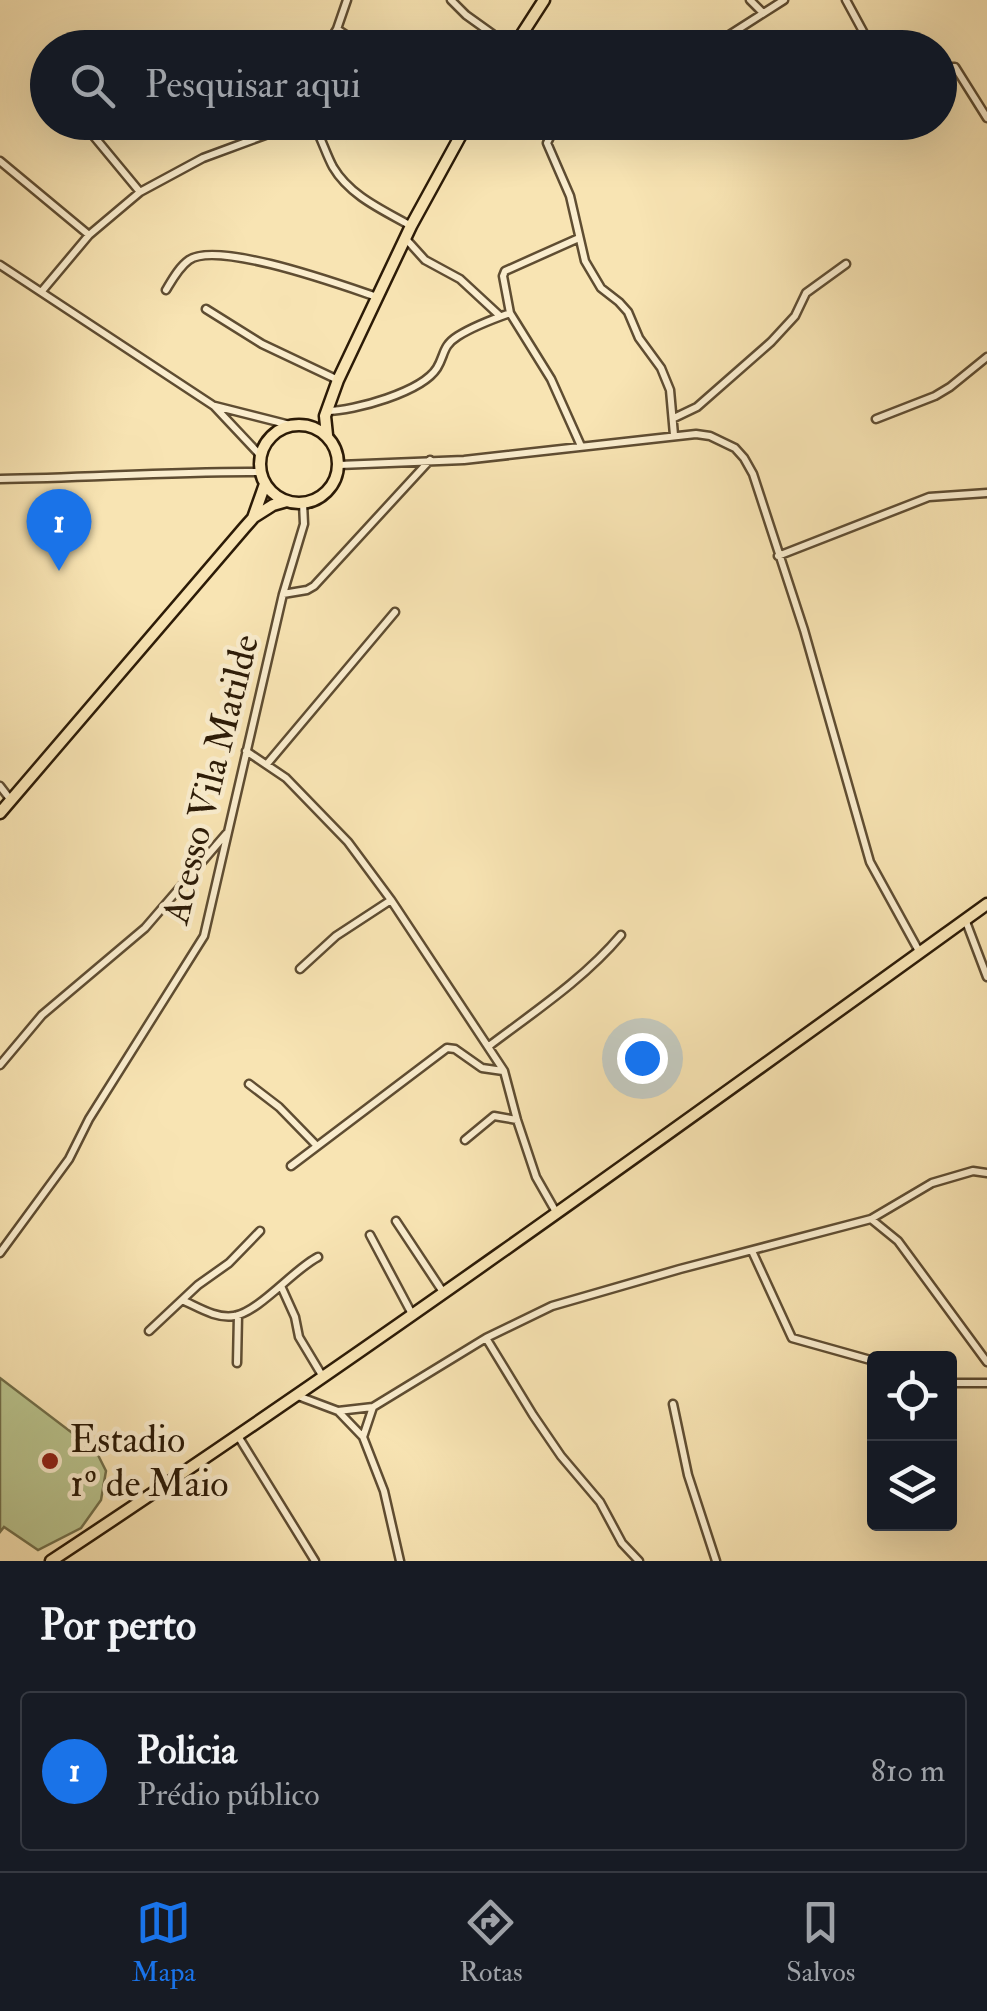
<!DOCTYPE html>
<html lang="pt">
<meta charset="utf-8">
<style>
body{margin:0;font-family:"IM FELL Double Pica",serif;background:#20242c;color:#f1f3f6}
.controls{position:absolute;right:30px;bottom:30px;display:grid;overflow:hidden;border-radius:10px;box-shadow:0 10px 40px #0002}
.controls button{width:90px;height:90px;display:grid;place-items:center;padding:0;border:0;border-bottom:2px solid #363941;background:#171b24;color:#f1f3f6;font:50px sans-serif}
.you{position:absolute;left:642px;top:1058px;width:35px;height:35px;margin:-25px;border:8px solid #fff;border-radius:50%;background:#1a73e8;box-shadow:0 0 0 15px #1a73e833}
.badge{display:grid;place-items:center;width:65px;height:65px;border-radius:50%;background:#1a73e8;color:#fff;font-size:32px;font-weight:700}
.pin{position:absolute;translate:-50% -82px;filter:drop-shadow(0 2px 5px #0008)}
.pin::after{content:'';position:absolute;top:52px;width:35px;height:30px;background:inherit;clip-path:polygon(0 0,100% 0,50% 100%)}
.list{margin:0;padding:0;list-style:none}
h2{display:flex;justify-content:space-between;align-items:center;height:130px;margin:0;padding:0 40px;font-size:42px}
h2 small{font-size:32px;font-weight:400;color:#9ea1a6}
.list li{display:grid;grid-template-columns:65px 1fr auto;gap:30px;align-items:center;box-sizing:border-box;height:160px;margin:0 20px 20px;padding:0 20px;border:2px solid #363941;border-radius:10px}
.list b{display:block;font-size:38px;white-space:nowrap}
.list p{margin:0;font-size:32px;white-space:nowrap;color:#9ea1a6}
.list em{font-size:32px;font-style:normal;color:#9ea1a6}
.icon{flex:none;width:55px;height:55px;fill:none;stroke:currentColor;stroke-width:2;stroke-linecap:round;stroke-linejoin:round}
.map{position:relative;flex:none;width:987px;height:1561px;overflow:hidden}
.search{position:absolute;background:#171b24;box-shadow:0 10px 40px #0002;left:30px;right:30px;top:30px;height:110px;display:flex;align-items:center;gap:25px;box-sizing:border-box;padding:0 35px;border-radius:55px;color:#9ea1a6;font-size:38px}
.sheet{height:310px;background:#171b24}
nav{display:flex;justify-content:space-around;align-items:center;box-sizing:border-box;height:140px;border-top:2px solid #363941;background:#171b24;font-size:28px;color:#9ea1a6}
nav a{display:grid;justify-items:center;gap:5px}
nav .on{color:#1a73e8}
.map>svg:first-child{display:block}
.park{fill:#bac58f;stroke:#73704b;stroke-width:2.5}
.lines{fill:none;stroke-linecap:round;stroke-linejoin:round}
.minor-casing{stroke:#5f4d32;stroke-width:11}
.primary-casing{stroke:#2c1b07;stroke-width:15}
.minor{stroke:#faedce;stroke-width:6}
.primary{stroke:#f8e4b3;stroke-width:10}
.poi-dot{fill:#8f2418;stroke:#faedce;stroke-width:4}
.labels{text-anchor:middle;stroke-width:9;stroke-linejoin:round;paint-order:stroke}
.street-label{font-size:38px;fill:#2c1b07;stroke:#faedce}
.poi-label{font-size:38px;fill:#2c1b07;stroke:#faedce;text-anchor:start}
</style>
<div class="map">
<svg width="987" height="1561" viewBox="0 0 987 1561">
<rect width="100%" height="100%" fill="#f8e4b3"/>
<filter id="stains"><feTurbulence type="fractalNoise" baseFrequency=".002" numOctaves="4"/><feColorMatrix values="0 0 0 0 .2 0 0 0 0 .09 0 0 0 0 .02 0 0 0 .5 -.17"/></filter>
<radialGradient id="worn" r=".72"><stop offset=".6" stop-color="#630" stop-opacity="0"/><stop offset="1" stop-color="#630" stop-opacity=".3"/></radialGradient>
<path class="park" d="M0 1378 96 1451 106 1471 101 1500 81 1528 38 1550 4 1527 0 1532Z"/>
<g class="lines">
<g class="minor-casing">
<path id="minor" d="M451 0 466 15 512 48
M750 0 763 13
M846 0 872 48
M337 29 366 48
M325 48 337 29 347 0
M709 48 784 0
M44 70 48 74
M940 74 952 67H955L987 118
M82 122 140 192
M312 122C321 136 325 152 333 167 350 196 383 210 411 226
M566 122 550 137 547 143 570 196 585 261 601 288 619 302 628 312 639 338 661 368 670 390 674 435
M644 122 657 134
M0 161 89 235
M406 239 425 260 460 279 500 316
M0 265 214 406 261 456
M166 290C172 280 179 267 189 260 218 240 344 286 377 297
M42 291 89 235 140 192 203 158 268 134 284 122
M206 309 262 344 338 380
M510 313 551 379 581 446
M215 406 290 425
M327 411C354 411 422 392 437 368 445 355 442 346 458 336 474 326 493 319 510 313L503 276 505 271 579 238
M674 418 697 407 771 342 795 316 806 293 846 264
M876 419 935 396 950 387 987 357
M339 465 464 460 696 434 710 436 735 448 744 458 753 474 804 630 870 862 920 953
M0 479C87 478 174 471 261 472
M778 556 929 497 987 493
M283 594 307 590 314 586 430 460
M246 751 286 778 348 842 391 900 504 1071 517 1120 536 1177 556 1212
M267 764 395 612
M0 786 10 799
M965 919 987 977
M300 969 336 936 391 900
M489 1046C534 1012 584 979 621 935
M0 1065 42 1015 145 928 226 834
M249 1084 279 1107 317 1146
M465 1140 494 1116 517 1120
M291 1166 447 1048 455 1049 482 1068 503 1071
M871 1219 898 1241 987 1362
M396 1221 443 1292
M370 1235 412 1314
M752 1251 792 1338 874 1361
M0 1253 69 1159 89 1119 204 936 283 594 304 524 303 503
M281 1286 295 1317 299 1337 323 1377
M182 1300C198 1307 216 1319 234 1316 259 1312 294 1269 318 1257
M149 1331 198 1285 229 1263 260 1231
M486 1338 533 1415 561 1456 600 1502 622 1543 639 1561
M237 1363 238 1315
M950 1383H987
M298 1396 338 1411 373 1407 486 1338 552 1306 680 1269 871 1219 932 1183 973 1171 987 1173
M673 1404 688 1475 716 1561
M339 1412 363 1437 384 1491 400 1561
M238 1436 315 1561
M363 1437 373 1407"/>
</g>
<g class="primary-casing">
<path id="primary" d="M513 48 544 0
M260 464a39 39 0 1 1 78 0a39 39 0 1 1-78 0Z
M327 435 325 416 338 380 411 226 468 122
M254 517 273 505 287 501
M0 813 245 527 253 518 265 484
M51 1561C369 1351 678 1127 987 904"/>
</g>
<use href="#minor" class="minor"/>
<use href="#primary" class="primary"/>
</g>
<circle class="poi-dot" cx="50" cy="1461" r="10"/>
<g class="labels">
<g class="street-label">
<text transform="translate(210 779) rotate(-76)" y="13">Acesso Vila Matilde</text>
</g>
<g class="poi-label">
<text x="70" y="1452">Estadio<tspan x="70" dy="44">1º de Maio</tspan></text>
</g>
</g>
<rect width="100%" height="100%" filter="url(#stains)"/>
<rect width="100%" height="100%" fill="url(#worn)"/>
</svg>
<div class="controls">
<button><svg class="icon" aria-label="locate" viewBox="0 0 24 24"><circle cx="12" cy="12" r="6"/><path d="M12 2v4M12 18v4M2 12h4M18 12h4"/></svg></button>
<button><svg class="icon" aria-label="layers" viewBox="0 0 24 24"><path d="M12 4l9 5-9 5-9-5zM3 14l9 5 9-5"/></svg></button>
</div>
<div class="you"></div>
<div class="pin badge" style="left:59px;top:571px">1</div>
<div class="search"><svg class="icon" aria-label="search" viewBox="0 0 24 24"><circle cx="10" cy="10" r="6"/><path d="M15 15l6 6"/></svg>Pesquisar aqui</div>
</div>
<section class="sheet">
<h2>Por perto<small></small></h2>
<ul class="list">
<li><span class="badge">1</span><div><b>Policia</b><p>Prédio público</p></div><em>810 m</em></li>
</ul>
</section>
<nav>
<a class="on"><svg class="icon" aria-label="map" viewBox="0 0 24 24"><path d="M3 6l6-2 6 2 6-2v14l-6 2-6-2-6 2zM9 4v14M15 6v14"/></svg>Mapa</a>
<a><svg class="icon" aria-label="directions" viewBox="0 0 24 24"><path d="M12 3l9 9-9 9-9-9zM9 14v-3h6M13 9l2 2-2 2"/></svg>Rotas</a>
<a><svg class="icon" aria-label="saved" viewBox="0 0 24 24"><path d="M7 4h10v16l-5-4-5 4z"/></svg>Salvos</a>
</nav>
